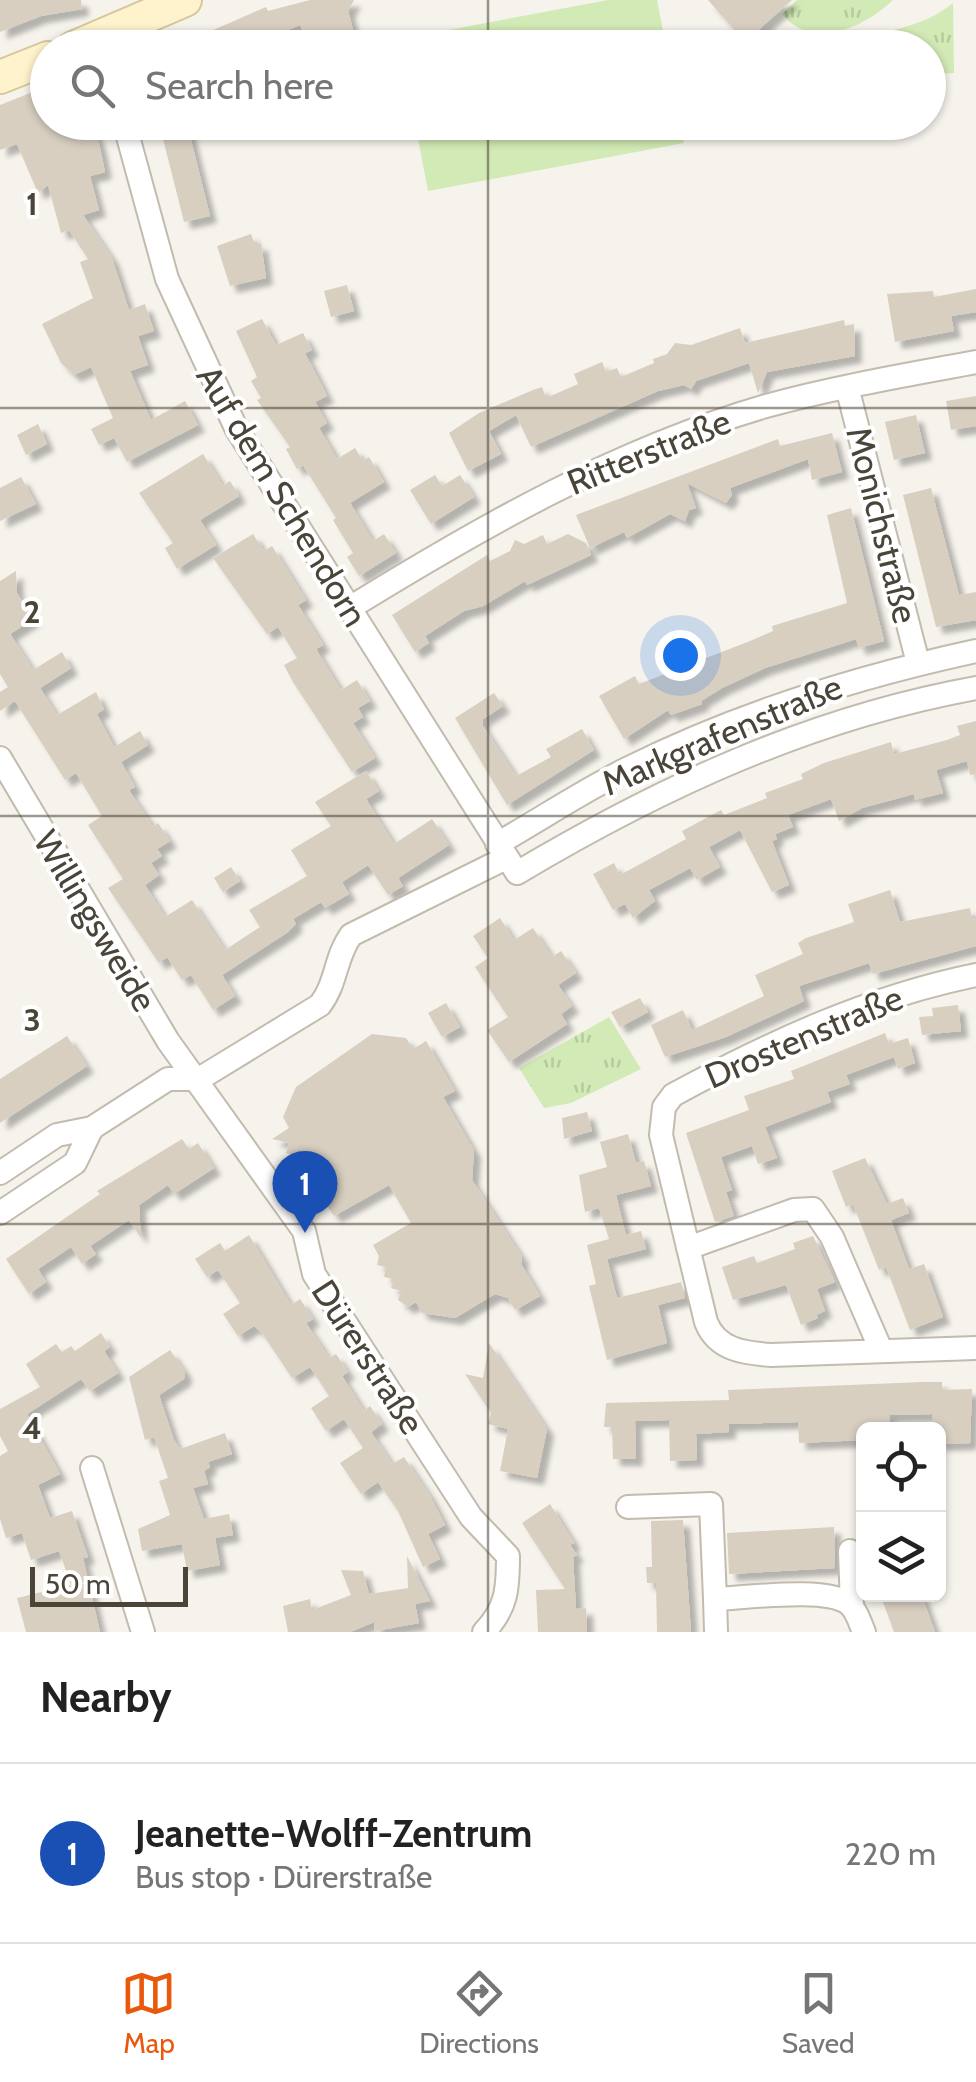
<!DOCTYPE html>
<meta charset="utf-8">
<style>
body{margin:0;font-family:Cabin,sans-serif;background:#f2f2f2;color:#222}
.controls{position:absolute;right:30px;bottom:30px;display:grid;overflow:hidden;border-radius:15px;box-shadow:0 2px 8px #0004}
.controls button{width:90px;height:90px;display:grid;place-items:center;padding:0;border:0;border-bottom:2px solid #e0e0e0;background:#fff;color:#222;font:50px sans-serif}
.scale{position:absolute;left:30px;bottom:25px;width:158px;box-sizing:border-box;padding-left:10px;border:5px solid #4b4439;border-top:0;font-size:28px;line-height:35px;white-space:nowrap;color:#4b4439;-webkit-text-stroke:8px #fff;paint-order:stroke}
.you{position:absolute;left:680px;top:655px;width:35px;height:35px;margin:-25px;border:8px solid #fff;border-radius:50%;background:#1a73e8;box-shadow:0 0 0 15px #1a73e833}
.badge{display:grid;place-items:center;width:65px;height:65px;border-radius:50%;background:#ea580c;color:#fff;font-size:32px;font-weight:700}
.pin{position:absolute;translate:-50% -82px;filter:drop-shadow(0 2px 5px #0008)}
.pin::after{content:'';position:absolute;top:52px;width:35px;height:30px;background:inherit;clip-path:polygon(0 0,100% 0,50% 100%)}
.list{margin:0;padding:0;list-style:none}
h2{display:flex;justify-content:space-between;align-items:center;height:130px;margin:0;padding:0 40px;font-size:42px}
h2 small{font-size:32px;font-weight:400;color:#767676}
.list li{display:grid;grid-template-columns:65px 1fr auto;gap:30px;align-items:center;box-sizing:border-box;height:180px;padding:0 40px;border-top:2px solid #e0e0e0}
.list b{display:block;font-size:38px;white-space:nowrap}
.list p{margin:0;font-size:32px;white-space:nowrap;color:#767676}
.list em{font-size:32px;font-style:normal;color:#767676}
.icon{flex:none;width:55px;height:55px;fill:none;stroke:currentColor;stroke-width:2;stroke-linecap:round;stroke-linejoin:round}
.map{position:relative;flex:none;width:976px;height:1632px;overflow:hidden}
.search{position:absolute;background:#fff;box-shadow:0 2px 8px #0004;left:30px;right:30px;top:30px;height:110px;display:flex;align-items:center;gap:25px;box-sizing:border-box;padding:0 35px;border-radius:55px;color:#767676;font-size:38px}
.sheet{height:310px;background:#fff}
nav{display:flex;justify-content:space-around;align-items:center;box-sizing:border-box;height:140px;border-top:2px solid #e0e0e0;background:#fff;font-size:28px;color:#767676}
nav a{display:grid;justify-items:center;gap:5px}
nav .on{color:#ea580c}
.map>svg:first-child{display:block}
.grass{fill:url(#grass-tufts)}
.pitch{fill:#d2eab5}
.building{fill:#d8cfc1;filter:url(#shadow)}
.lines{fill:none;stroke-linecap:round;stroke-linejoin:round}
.street-casing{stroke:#c2bbae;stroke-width:26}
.secondary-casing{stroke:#d6c79b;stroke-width:36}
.street{stroke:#fff;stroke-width:22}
.secondary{stroke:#fff3cd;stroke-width:32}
.grid{fill:none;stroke:#4b4439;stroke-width:2.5;stroke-opacity:0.55}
.labels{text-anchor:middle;stroke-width:8;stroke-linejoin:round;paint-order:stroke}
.street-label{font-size:35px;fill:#4b4439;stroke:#fff}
.grid-label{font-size:32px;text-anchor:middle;font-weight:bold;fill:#4b4439;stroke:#fff;stroke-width:8;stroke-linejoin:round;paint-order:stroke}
</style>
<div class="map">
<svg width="976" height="1632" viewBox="0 0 976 1632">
<defs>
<pattern id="grass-tufts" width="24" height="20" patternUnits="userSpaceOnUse" patternTransform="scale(2.5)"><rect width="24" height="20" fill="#d2eab5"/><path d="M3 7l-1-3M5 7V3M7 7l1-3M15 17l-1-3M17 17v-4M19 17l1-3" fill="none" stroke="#b6ca9c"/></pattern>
<filter id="shadow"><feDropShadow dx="7" dy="7" stdDeviation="2.5" flood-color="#0004"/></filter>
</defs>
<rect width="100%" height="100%" fill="#f6f3ec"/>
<path class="grass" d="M797 0H893C864 28 811 51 782 14Z
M953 3 954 73 938 74 929 85 928 48 825 47C865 33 919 32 953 3Z
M609 1017 641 1069 571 1103 544 1108 519 1068Z"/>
<path class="pitch" d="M608 0H657L666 47H401L400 39Z
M765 122 694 139 691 123V122Z
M415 123H680L684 143 428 191Z"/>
<path class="building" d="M0 0H81L82 9 41 16 0 32Z
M310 0H354L348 11 358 48H311L300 25 243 48H172L266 7 268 11Z
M708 0H792L745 42Z
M48 86V122H91L99 143 105 172 90 176 99 210 83 215 112 258 129 310 145 304 154 331 138 336 148 365 130 371 151 420 185 401 198 425 127 462 114 438 99 445 91 429 113 418 91 367 74 375 61 363 42 324 93 298 80 262 88 259 69 230 61 233 48 185 38 193 17 144 0 150V105Z
M187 124 210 216 184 222 161 131Z
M251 234 255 245 261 243 266 278 230 286 217 246Z
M347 285 354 311 331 317 324 291Z
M976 289V312L951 316 954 331 895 342 887 294 933 291 934 297Z
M262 319 276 345 303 333 312 350 305 353 327 396 315 402 327 423 319 428 337 459 355 448 363 461 369 457 384 482 350 503 373 541 384 534 396 553 359 576 347 557 353 553 333 520 336 518 303 465 297 469 286 449 290 447 257 400 261 398 251 381 257 377 236 331Z
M844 320 845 326 854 324 855 356 767 372 758 393 749 363 696 381 691 389 684 385 658 391 531 447 516 415 489 431 501 454 468 471 449 433 479 413 533 390 542 387 546 398 578 384 574 374 602 362 606 372 617 368 621 377 654 363 653 359 667 354 675 343 691 345 740 328 745 343Z
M976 396V426L951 430 946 401Z
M916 415 925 453 894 460 885 422Z
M38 424 47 444 26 455 17 435Z
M832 433 842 472 812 480 808 459 730 488 732 495 726 503 687 483 696 508 689 510 685 521 670 514 627 538 624 532 590 548 576 515 778 439 780 446Z
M203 454 223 486 230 481 239 496 200 520 216 545 177 569 165 548 173 543 139 493Z
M435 475 442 486 460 475 474 497 431 524 410 490Z
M21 477 36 504 0 521V488Z
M931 488 959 595 976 592V620L936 627 903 495Z
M851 508 884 641 859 648 856 639 765 668 722 688 701 701 702 704 671 715 668 710 624 739 599 696 635 676 639 684 750 641 773 631 772 626 847 603 827 515Z
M253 534 264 551 272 546 306 600 298 605 323 645 316 649 341 690 357 680 370 701 358 708 363 717 353 723 375 758 352 772 293 682 284 665 297 658 278 627 267 634 213 558Z
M568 534 586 543 591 555 527 585 525 581 483 606 464 611 425 636 429 643 415 652 392 615 487 555 490 561 510 551 515 540 524 544 543 535 547 544Z
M16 571 17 593 33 619 10 634 33 670 62 652 71 668 40 688 57 715 96 692 104 709 97 714 114 747 140 731 148 745 121 762 135 787 129 790 153 827 158 823 170 841 157 849 162 856 151 863 159 875 145 885 165 917 192 900 225 950 260 927 249 910 307 876 291 850 331 826 315 802 366 771 379 791 366 799 394 844 432 819 449 845 398 878 403 886 388 895 368 865 342 882 349 894 325 908 321 902 293 919 296 924 288 932 222 975 235 996 213 1010 191 975 182 980 167 957 159 963 108 888 123 879 88 825 102 816 76 773 65 780 15 701 0 711V692L8 687 0 674V581Z
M494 693 503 706 483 719V726L516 776 551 757 546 749 582 729 594 750 507 805 455 718Z
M976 721V774L970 775 967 761 936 770 943 793 915 800 914 794 862 808 839 821 831 799 788 815 793 827 775 834 777 839 772 841 789 885 772 892 740 830 709 847 720 867 697 880 690 868 649 890 655 901 633 918 625 904 613 910 593 874 614 863 620 875 686 839 682 831 721 810 724 815 767 798 765 793 803 779 801 774 824 763 891 742 894 754 947 740 960 735 957 726Z
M231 867 240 881 223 892 214 878Z
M890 890 900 922 970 908 972 919 976 918V946L873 974 869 963 799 986 804 1001 726 1037 665 1057 651 1025 683 1010 692 1030 764 996 755 975 803 954 798 943 806 938 854 922 848 904Z
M500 918 514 940 533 928 552 957 561 951 576 973 558 985 572 1006 561 1014 567 1024 509 1062 487 1030 508 1017 475 967 488 958 473 936Z
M640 998 648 1012 620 1027 611 1012Z
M446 1003 460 1027 442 1037 428 1013Z
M958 1005 961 1031 922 1035 919 1017 933 1016 932 1008Z
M885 1033 889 1044 908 1038 915 1063 898 1069 894 1057 846 1075 850 1084 827 1092 831 1102 765 1127 777 1158 758 1164 752 1146 721 1157 732 1190 726 1192 734 1216 715 1222 686 1133 749 1110 744 1096 794 1079 791 1071Z
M372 1034 406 1038 413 1049 426 1041 455 1091 443 1097 474 1151 472 1180 522 1257 521 1264 540 1296 515 1310 508 1298 495 1294 455 1318 422 1313 416 1302 408 1307 398 1300 401 1291 391 1288 394 1279 384 1277 386 1267 377 1265 379 1256 373 1245 411 1223 389 1185 334 1216 317 1189 308 1187 310 1179 300 1177 303 1167 293 1165 296 1156 286 1153 289 1143 272 1139 289 1128 283 1117 296 1087Z
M67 1036 87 1066 0 1123V1079Z
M587 1112 592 1131 564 1139 562 1118Z
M628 1134 636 1163 644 1161 651 1186 616 1195 626 1235 641 1231 646 1249 607 1259 617 1298 681 1282 685 1298 658 1305 667 1343 607 1360 589 1286 596 1284 587 1245 609 1239 599 1208 585 1212 579 1175 607 1167 600 1142Z
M182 1139 189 1149 198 1143 214 1168 174 1194 168 1185 139 1205 141 1238 129 1220 90 1246 96 1254 82 1264 71 1247 38 1269 46 1282 29 1294 6 1259 100 1194 97 1191Z
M865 1158 887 1204 903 1198 909 1213 891 1220 909 1269 924 1264 943 1317 910 1330 886 1267 879 1270 853 1204 846 1207 832 1171Z
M249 1235 291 1305 300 1299 313 1319 306 1323 329 1358 336 1354 348 1372 342 1376 364 1411 370 1406 382 1424 371 1432 392 1464 404 1457 430 1496 445 1525 428 1534 440 1559 423 1567 398 1511 378 1482 361 1494 340 1463 363 1448 344 1419 326 1431 311 1408 329 1396 310 1367 292 1378 262 1333 254 1326 238 1336 223 1314 240 1303 218 1270 207 1277 195 1259 220 1243 225 1251Z
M813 1236 835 1282 817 1289 825 1311 816 1315 818 1318 801 1325 786 1285 733 1300 722 1267 754 1256 757 1263 795 1249 793 1243Z
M101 1333 110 1347 104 1351 118 1373 90 1391 81 1379 27 1414 60 1474 38 1485 50 1518 72 1511 88 1557 83 1558 100 1632H26L17 1598 71 1585 59 1551 31 1560 22 1533 6 1538 0 1519V1456L8 1451 0 1436V1409L40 1387 26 1364 56 1344 62 1352 71 1346 75 1351Z
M489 1343 547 1429 537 1478 500 1471 508 1429 488 1424 491 1413 465 1374 483 1378Z
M170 1350 185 1372 184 1379 159 1395 174 1440 180 1449 225 1433 232 1454 208 1462 210 1467 204 1471 208 1484 193 1488 204 1519 229 1514 233 1535 215 1538 220 1565 187 1571 182 1544 142 1551 138 1529 170 1515 159 1481 168 1478 154 1437 145 1440 129 1377Z
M922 1382H942V1390L972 1389 970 1443 938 1444 932 1414 889 1415 890 1430H864V1440L799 1443 798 1422 729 1424V1432L696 1434 697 1460 670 1461 669 1420 635 1421 636 1459H613L612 1427H604L606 1403 729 1400 728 1390Z
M550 1504 574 1543 570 1545 577 1555 573 1557 576 1609 586 1608 587 1632H538L536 1590 565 1589 522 1523Z
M683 1520 691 1632H657L656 1583H647L646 1567H652L651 1521Z
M834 1527 835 1568 729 1574 727 1533Z
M407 1556 430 1601 415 1604 419 1623 375 1631 374 1622 350 1632H288L283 1606 310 1599 312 1610 351 1595 341 1570 363 1571 369 1594 408 1588Z
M880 1594H921L935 1632H894Z"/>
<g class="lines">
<g class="street-casing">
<path id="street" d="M124 122 167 279 236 428 517 873C660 788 810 718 976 688
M847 387 918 663
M348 609C481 527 615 450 766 406 835 387 906 375 976 362
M0 758 168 1041 304 1231 314 1274 471 1517 508 1556C508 1588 507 1608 484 1632
M497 844C541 819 584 790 629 768 739 713 857 677 976 651
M976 975C868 997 769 1043 673 1095L664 1107 661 1135 706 1322C717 1350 744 1353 771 1355L976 1348
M0 1173 57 1135 92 1128 168 1079H199L320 1005C337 983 335 957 351 935L506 858
M0 1213 75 1163 92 1128
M688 1248 794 1210 813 1209 832 1237 881 1350
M92 1468 143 1632
M628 1507 711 1504 715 1599
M850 1551 852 1606
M716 1632 715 1599C745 1598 828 1586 849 1604 857 1611 860 1623 864 1632"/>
</g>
<g class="secondary-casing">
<path id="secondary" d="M73 48 185 0
M0 77 48 58"/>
</g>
<use href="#street" class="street"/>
<use href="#secondary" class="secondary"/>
</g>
<path class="grid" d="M488 0V48M488 122V1632M0 408H976M0 816H976M0 1224H976"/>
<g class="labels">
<g class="street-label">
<text transform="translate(649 452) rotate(-22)" y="12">Ritterstraße</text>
<text transform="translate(282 496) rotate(59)" y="12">Auf dem Schendorn</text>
<text transform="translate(882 525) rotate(76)" y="12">Monichstraße</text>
<text transform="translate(722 735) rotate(-23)" y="12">Markgrafenstraße</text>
<text transform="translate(95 921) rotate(59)" y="12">Willingsweide</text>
<text transform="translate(804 1037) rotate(-23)" y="12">Drostenstraße</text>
<text transform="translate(368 1357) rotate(57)" y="12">Dürerstraße</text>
</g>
</g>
<g class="grid-label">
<text x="32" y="215">1</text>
<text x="32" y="623">2</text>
<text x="32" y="1031">3</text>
<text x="32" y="1439">4</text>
</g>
</svg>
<div class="controls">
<button><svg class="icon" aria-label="locate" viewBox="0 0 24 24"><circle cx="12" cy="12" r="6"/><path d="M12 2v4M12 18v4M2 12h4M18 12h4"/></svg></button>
<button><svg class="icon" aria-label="layers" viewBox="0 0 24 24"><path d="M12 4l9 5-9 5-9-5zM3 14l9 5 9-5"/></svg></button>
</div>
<div class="scale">50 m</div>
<div class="you"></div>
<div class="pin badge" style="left:305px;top:1233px;background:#1a4fb4">1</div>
<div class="search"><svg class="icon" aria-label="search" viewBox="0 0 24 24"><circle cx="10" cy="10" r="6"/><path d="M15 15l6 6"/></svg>Search here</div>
</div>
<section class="sheet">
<h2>Nearby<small></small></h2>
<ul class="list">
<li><span class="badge" style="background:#1a4fb4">1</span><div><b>Jeanette-Wolff-Zentrum</b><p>Bus stop · Dürerstraße</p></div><em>220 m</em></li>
</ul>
</section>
<nav>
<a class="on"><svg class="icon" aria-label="map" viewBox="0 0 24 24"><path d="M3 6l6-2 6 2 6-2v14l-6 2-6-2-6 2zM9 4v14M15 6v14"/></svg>Map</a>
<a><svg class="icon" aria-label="directions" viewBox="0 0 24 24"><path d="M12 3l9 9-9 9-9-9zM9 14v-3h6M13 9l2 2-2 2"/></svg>Directions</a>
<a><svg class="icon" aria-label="saved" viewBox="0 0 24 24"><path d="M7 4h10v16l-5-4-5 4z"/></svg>Saved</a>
</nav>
